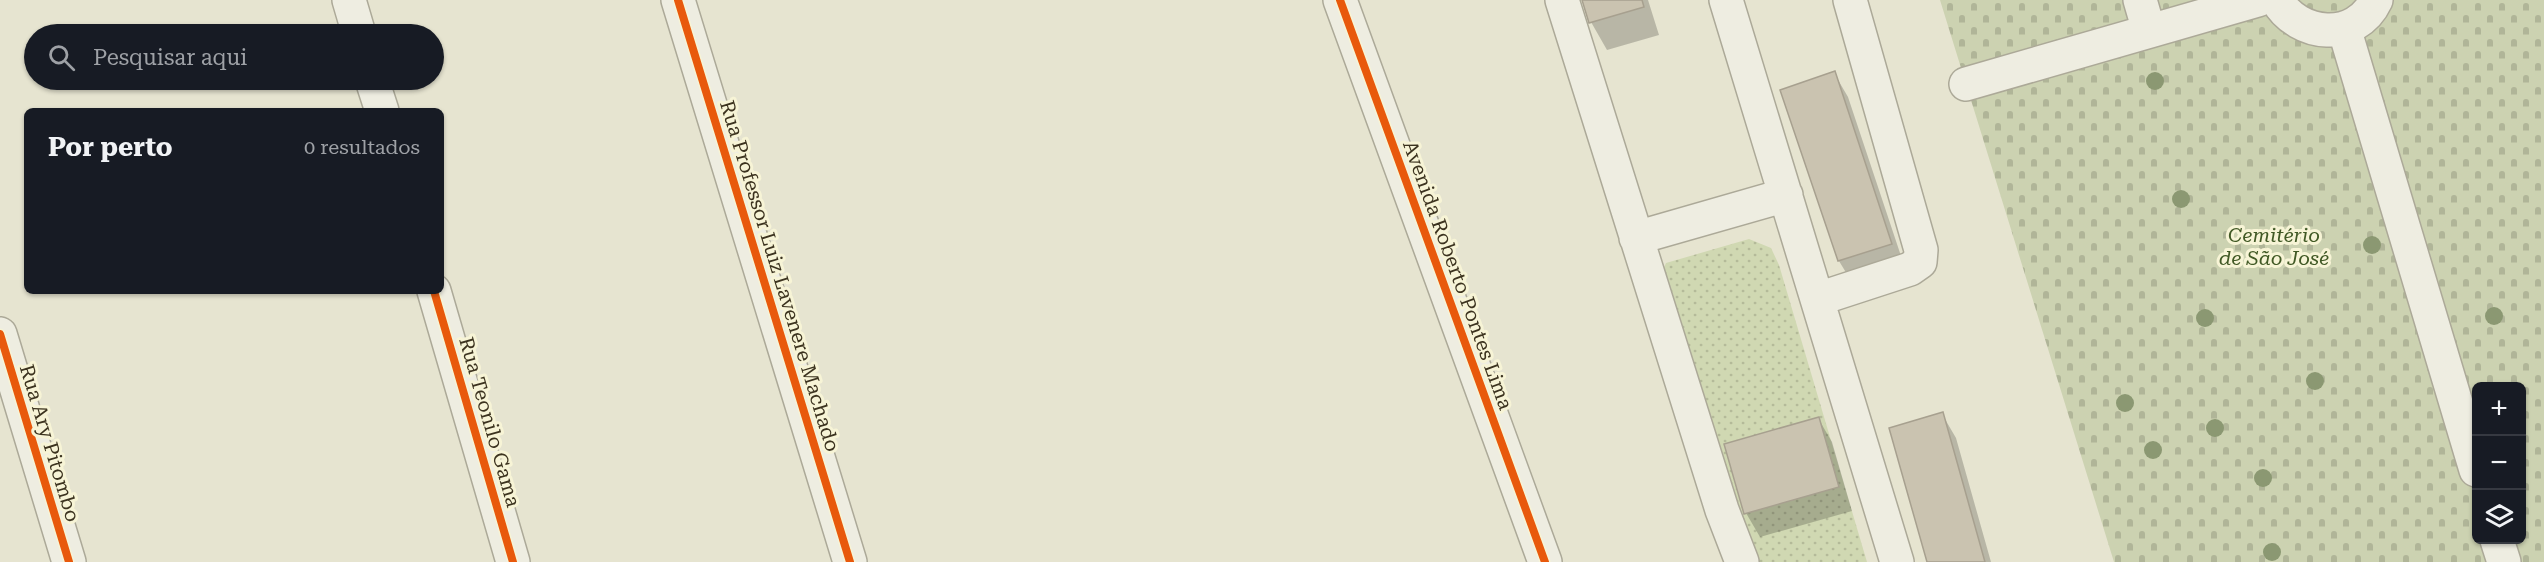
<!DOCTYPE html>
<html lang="pt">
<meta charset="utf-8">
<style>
body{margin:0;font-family:"Roboto Serif",serif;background:#20242c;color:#f1f3f6}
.controls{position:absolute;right:18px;bottom:18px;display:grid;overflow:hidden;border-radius:9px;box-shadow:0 2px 4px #0004}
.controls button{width:54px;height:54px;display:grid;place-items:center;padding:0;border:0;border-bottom:2px solid #363941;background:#171b24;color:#f1f3f6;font:30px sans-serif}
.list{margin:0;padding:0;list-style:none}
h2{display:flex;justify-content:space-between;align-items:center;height:78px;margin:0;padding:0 24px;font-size:26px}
h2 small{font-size:20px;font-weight:400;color:#9ea1a6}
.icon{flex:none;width:33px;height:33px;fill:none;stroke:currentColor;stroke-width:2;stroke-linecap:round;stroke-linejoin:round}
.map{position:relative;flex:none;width:2544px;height:562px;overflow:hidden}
.search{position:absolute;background:#171b24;box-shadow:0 2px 4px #0004;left:24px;top:24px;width:420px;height:66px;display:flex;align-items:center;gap:15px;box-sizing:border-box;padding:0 21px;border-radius:33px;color:#9ea1a6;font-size:22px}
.panel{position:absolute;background:#171b24;box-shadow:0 2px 4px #0004;left:24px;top:108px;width:420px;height:186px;border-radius:9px}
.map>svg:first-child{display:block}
.grass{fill:url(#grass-dots)}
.cemetery{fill:url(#cemetery-stones);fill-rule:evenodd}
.shadow{fill:#0003}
.building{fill:#cac3b0;stroke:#a7a08f;stroke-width:1.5}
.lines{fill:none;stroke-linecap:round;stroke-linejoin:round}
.minor-casing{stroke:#aca998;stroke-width:36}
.minor{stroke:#eeede1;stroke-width:33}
.cycleway-casing{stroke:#f7f4d6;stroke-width:11}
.cycleway{stroke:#e8590c;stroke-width:8}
.tree{fill:#8b9872}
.labels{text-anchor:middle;stroke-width:6;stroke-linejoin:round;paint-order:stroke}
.park-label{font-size:20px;font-style:italic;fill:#415925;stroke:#f7f4d6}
.street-label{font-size:20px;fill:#3c331f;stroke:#f7f4d6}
</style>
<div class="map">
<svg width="2544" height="562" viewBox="0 0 2544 562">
<defs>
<pattern id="grass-dots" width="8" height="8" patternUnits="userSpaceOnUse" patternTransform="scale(1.5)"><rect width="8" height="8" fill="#d0d8b2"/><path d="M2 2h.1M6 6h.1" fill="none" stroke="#b4ba99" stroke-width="1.8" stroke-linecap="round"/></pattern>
<pattern id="cemetery-stones" width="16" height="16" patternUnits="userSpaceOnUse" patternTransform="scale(1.5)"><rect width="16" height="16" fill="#ccd2b1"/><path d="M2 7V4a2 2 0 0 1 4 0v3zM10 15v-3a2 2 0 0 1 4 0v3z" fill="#b0b598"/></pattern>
</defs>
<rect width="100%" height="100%" fill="#e6e4d0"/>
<path class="grass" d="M1749 239 1771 248 1779 265 1867 562H1757L1659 278 1666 263Z"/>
<path class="cemetery" d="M1940 0H2544V562H2114ZM2476 386H2522V540H2476Z"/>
<path class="shadow" d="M1584 0H1648L1659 35 1607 50 1591 22Z
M1834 73 1848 97 1905 268 1853 284 1839 261Z
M1942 414 1956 438 1991 562H1929Z
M1818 418 1832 442 1852 511 1760 537 1746 513Z"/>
<path class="building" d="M1582 0H1642L1644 7 1589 23Z
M1835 71 1892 244 1838 261 1780 90Z
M1943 412 1985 562H1927L1889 428Z
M1819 417 1839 487 1744 514 1724 444Z"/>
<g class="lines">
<g class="minor-casing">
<path id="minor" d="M349 0 359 34
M678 0 850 562
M1340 0 1545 562
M1562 0 1722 510 1742 562
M1726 0 1897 562
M2140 0 2149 31
M2277 0C2298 37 2356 43 2376 0
M2344 28 2476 470
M372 80 382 111
M1966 84 2258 0
M1636 238 1786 195
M434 291 513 562
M1818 299 1910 269 1920 262 1921 250 1850 0
M0 334 69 562
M2497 540 2504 562"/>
</g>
<use href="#minor" class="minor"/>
<g class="cycleway-casing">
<path id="cycleway" d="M678 0 850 562
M1340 0 1545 562
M434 291 513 562
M0 334 69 562"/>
</g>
<use href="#cycleway" class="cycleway"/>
</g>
<g class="tree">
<circle cx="2155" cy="81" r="9"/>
<circle cx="2181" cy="199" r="9"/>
<circle cx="2372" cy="245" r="9"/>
<circle cx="2494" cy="316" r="9"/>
<circle cx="2205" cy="318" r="9"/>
<circle cx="2315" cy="381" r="9"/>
<circle cx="2125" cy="403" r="9"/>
<circle cx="2215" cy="428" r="9"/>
<circle cx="2153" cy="450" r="9"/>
<circle cx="2263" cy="478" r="9"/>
<circle cx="2272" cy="552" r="9"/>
</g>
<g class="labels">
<g class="park-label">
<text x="2274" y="242">Cemitério<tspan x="2274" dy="23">de São José</tspan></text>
</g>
<g class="street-label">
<text transform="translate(1458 275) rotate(70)" y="7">Avenida Roberto Pontes Lima</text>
<text transform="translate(780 276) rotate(73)" y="7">Rua Professor Luiz Lavenere Machado</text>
<text transform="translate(490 422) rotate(74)" y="7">Rua Teonilo Gama</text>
<text transform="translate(50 443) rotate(73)" y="7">Rua Ary Pitombo</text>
</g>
</g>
</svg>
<div class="controls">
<button>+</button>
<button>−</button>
<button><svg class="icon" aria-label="layers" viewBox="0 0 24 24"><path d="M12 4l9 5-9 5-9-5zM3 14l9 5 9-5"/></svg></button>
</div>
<div class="search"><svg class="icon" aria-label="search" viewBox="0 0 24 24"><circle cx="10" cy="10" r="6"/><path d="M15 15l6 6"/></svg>Pesquisar aqui</div>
<section class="panel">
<h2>Por perto<small>0 resultados</small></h2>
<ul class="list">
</ul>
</section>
</div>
